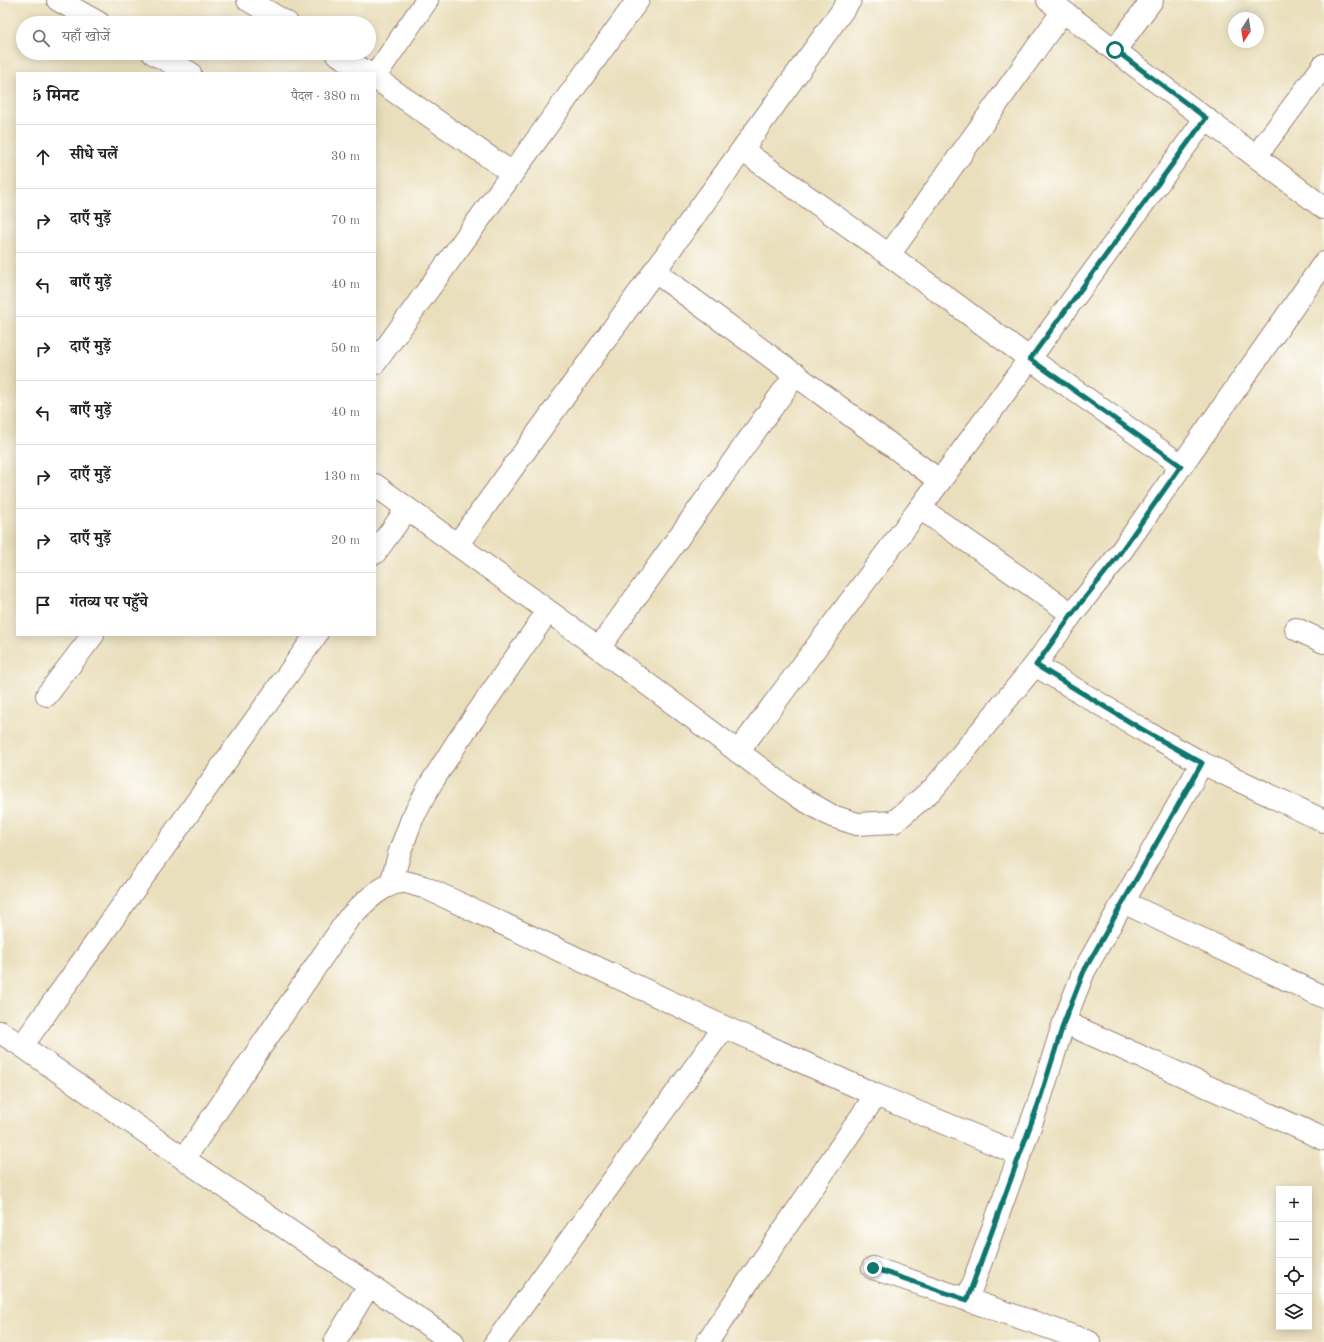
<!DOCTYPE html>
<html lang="hi">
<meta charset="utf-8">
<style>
body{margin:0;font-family:"Old Standard TT","Noto Serif Devanagari",serif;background:#f6f6f6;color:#202124}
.controls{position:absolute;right:12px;bottom:12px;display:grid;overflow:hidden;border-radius:0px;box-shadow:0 2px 10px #0003}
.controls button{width:36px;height:36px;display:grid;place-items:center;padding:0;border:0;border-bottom:1px solid #e0e0e0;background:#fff;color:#202124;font:20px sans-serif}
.compass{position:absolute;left:1228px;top:12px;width:36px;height:36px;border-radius:50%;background:#fff;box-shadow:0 2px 10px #0003;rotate:192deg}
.stop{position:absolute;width:12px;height:12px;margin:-9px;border:3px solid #0f766e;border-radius:50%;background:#fff}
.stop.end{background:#0f766e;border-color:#fff;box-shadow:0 1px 4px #0008}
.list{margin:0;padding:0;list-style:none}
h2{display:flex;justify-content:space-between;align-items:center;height:52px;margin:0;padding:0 16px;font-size:17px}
h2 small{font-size:13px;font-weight:400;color:#757577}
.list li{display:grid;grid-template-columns:26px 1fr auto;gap:12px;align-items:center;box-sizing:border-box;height:64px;padding:0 16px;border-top:1px solid #e0e0e0}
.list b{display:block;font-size:15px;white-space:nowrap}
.list em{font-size:13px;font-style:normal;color:#757577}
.icon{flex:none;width:22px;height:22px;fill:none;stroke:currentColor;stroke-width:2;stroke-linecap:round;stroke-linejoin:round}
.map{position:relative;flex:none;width:1324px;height:1342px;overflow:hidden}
.search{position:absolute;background:#fff;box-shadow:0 2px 10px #0003;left:16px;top:16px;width:360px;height:44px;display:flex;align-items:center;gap:10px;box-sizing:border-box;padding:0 14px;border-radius:22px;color:#757577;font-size:15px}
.panel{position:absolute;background:#fff;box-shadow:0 2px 10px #0003;left:16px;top:72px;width:360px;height:564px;border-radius:0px}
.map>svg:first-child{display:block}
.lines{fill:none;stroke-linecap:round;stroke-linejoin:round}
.street-casing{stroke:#9a7f74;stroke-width:24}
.street{stroke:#fff;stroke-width:22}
.route{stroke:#0f766e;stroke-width:5}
</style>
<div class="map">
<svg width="1324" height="1342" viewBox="0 0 1324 1342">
<rect width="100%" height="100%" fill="#fdfcf7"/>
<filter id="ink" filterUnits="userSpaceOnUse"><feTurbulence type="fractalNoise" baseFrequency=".025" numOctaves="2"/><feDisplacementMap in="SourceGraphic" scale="8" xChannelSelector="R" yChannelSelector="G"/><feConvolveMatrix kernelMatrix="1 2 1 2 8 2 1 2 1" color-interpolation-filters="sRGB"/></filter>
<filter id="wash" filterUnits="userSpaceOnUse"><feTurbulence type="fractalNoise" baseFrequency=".012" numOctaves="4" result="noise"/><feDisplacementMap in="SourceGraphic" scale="16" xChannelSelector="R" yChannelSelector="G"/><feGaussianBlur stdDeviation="0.9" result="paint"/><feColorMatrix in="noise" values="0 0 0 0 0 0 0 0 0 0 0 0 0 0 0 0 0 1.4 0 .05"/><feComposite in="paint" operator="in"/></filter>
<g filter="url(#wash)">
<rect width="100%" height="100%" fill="#eadfbc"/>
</g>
<g filter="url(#ink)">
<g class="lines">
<g class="street-casing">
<path id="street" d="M58 0 99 23
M248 0 287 23
M1048 0 1324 208
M1115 50 1152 0
M153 53 190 73
M336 53 368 73
M375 76 427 0
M375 78 512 173
M742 150 889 255 1030 359 1181 465
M1256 156 1324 65
M889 255 1063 11
M654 271 940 481
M375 363 638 0
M375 485 599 648 799 797 832 816 857 824 894 822 934 788 1035 665 1072 614 1115 560 1324 263
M920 508 1072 614
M457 545 850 0
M375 553 407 509
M1296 629 1324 642
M599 648 796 374
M1035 665 1148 733 1202 763 1324 821
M47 695 93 635
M738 752 940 481 1206 118
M391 884 400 851 412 819 430 785 458 741 548 611
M1123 902 1324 997
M1064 1022 1324 1139
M0 1032 22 1046 184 1159 453 1342
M22 1046 316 635
M184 1159 348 919C362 905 383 881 405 882 411 883 418 886 424 887L724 1027 876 1095 1019 1154
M873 1268 1039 1324 1089 1342
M967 1300 1040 1099 1064 1022 1084 971 1202 763
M335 1342 369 1285
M496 1342 724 1027
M707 1342 876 1095"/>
</g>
<use href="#street" class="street"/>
</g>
</g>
<g class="lines" filter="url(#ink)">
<path class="route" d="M873 1268 967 1300 1040 1099 1064 1022 1084 971 1202 763 1148 733 1036 665 1072 614 1115 560 1181 466 1030 359 1206 118 1115 50"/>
</g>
</svg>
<div class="controls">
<button>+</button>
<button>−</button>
<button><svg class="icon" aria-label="locate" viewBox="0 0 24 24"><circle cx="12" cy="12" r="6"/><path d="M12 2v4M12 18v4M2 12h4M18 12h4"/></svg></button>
<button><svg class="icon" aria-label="layers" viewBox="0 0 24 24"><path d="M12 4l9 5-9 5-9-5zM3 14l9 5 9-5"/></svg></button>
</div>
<svg class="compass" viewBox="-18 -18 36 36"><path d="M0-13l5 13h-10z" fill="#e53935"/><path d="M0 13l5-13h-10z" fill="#757577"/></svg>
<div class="stop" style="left:1115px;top:50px"></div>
<div class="stop end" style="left:873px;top:1268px"></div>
<div class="search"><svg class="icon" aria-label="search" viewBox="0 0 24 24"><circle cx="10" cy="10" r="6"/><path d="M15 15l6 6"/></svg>यहाँ खोजें</div>
<section class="panel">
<h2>5 मिनट<small>पैदल · 380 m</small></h2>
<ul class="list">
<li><svg class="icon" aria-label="ahead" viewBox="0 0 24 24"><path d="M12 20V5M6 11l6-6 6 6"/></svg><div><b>सीधे चलें</b></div><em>30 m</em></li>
<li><svg class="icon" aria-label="right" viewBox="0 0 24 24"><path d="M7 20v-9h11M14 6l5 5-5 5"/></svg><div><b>दाएँ मुड़ें</b></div><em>70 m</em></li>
<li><svg class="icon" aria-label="left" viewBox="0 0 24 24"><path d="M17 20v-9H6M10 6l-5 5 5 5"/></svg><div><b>बाएँ मुड़ें</b></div><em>40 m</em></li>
<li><svg class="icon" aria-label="right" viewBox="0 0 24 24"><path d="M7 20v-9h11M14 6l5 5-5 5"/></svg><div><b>दाएँ मुड़ें</b></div><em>50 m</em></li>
<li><svg class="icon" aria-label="left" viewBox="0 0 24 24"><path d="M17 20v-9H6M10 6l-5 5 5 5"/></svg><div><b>बाएँ मुड़ें</b></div><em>40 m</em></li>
<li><svg class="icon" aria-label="right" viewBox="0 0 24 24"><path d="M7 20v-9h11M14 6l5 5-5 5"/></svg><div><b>दाएँ मुड़ें</b></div><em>130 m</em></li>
<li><svg class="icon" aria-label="right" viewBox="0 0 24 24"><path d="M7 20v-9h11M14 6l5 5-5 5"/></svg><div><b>दाएँ मुड़ें</b></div><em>20 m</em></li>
<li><svg class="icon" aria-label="arrive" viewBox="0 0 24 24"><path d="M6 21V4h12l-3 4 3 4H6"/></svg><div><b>गंतव्य पर पहुँचे</b></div></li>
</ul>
</section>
</div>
